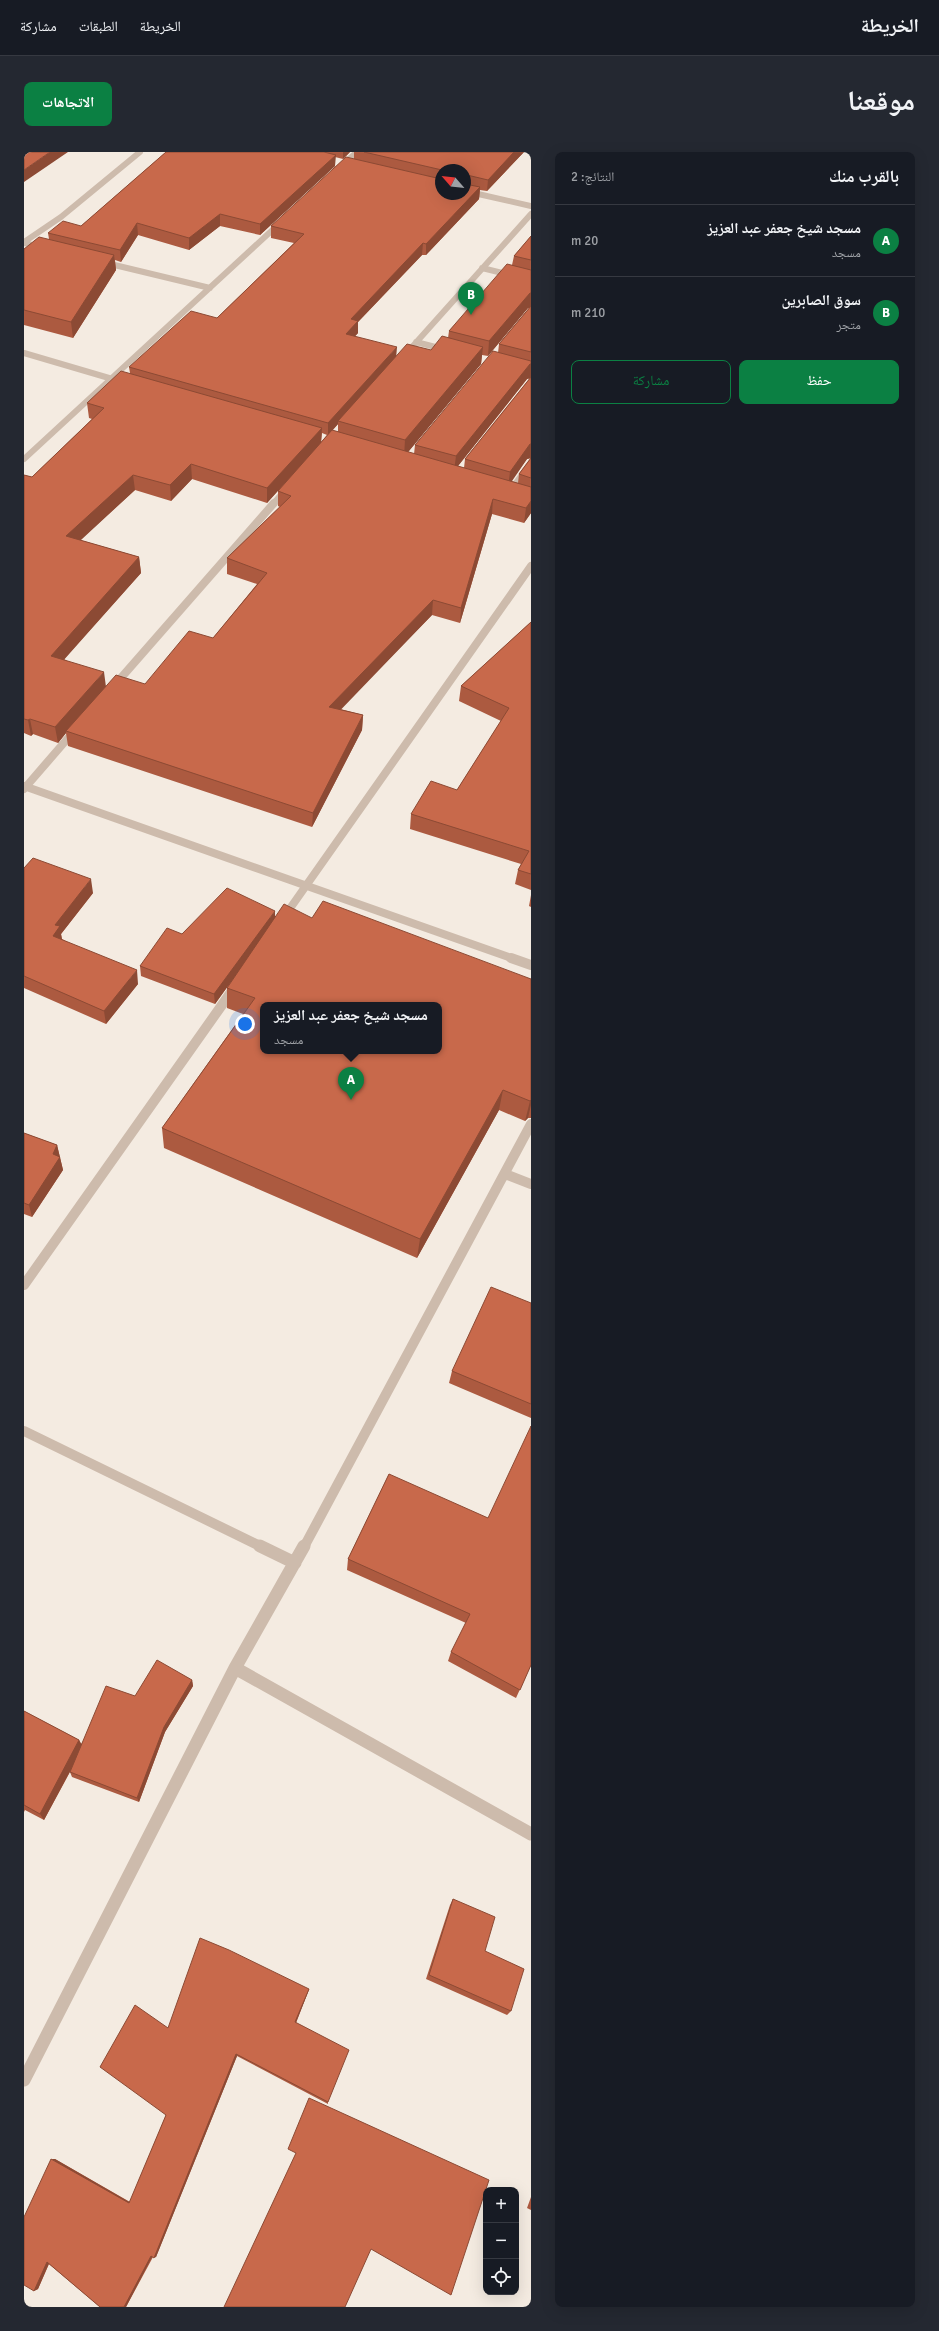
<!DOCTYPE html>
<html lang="ar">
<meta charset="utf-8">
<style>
body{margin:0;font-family:Signika,"Noto Naskh Arabic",sans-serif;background:#242831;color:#f1f3f6;direction:rtl}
.controls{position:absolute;right:12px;bottom:12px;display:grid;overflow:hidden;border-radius:8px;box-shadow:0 4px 16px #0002}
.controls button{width:36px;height:36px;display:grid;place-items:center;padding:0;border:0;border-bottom:1px solid #363941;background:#171b24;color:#f1f3f6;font:20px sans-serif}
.compass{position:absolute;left:411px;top:12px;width:36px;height:36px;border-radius:50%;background:#171b24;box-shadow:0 4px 16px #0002;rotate:298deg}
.you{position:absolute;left:221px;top:872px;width:14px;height:14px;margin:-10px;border:3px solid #fff;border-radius:50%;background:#1a73e8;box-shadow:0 0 0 6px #1a73e833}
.badge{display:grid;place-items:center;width:26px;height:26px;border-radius:50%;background:#0b8043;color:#fff;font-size:13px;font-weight:700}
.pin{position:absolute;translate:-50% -33px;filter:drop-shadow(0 1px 2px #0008)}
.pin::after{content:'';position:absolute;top:21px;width:14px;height:12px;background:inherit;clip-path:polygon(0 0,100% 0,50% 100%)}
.popup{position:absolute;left:236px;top:850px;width:182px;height:52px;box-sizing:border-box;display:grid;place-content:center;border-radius:8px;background:#171b24;filter:drop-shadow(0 1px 3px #0005);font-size:13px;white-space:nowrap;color:#9ea1a6}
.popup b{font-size:15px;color:#f1f3f6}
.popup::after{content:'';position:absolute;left:50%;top:100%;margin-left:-8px;border:8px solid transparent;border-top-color:#171b24}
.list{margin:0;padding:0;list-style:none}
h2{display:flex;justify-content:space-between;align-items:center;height:52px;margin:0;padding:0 16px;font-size:17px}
h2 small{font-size:13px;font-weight:400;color:#9ea1a6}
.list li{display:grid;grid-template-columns:26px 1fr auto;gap:12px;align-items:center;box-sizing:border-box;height:72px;padding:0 16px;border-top:1px solid #363941}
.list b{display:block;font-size:15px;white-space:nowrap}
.list p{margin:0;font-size:13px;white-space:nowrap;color:#9ea1a6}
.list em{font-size:13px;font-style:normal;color:#9ea1a6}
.actions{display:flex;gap:8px;padding:12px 16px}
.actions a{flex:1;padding:9px 0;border:1px solid #0b8043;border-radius:8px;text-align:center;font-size:14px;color:#0b8043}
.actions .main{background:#0b8043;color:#fff}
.icon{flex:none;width:22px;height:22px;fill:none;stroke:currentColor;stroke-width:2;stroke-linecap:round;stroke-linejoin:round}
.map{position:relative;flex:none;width:507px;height:2155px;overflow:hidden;direction:ltr;border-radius:8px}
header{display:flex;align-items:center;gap:24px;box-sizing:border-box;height:56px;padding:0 20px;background:#171b24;border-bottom:1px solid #363941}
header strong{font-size:19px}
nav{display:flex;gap:22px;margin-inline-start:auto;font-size:14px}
.intro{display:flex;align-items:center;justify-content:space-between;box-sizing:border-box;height:96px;padding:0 24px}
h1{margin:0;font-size:28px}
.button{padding:10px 18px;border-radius:8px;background:#0b8043;color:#fff;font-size:14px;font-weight:700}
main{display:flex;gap:24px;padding:0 24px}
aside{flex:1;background:#171b24;border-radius:8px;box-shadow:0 4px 16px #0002}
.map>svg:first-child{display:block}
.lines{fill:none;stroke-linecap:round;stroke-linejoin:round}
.minor-far3{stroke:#cdbbac;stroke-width:6}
.minor-far2{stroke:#cdbbac;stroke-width:8}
.minor-far1{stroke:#cdbbac;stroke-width:10}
.minor{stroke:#cdbbac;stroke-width:13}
.wall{fill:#ac5a40;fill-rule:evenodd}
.shaded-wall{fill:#8c4a34}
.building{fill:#c8694b;stroke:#8c4a34;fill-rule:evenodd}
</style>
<header>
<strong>الخريطة</strong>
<nav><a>الخريطة</a><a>الطبقات</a><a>مشاركة</a></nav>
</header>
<div class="intro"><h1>موقعنا</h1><a class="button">الاتجاهات</a></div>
<main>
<aside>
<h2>بالقرب منك<small>النتائج: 2</small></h2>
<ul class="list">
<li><span class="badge">A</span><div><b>مسجد شيخ جعفر عبد العزيز</b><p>مسجد</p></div><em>20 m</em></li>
<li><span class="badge">B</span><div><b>سوق الصابرين</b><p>متجر</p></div><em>210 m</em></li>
</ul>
<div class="actions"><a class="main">حفظ</a><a>مشاركة</a></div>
</aside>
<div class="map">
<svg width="507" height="2155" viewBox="0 0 507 2155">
<rect width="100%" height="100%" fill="#f4ebe1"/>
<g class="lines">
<path class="minor-far3" d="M316 15 333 0
M441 39 507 54
M0 90 37 65 116 0
M0 91 19 96
M78 110 186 136
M458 116 507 128
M392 190 423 198
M0 201 102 231
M380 204 507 62
M0 307 256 71
M486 339 507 310
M249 352 262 337"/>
<path class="minor-far2" d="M89 535 250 351
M0 634 490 807
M0 637 51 578
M260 765 507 414"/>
<path class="minor-far1" d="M487 806 507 813
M481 1022 507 1032
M0 1133 210 836
M0 1279 238 1395
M280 1395 507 972"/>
<path class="minor" d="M236 1394 271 1411
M211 1516 507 1682
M0 1928 211 1516 280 1394"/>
</g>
<path class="wall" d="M142 0H326L319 7 311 5V14L236 83 196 74 165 98 114 83 97 110 91 108 92 118 49 186 0 173V97L25 87 24 81 57 74Z
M330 0H500L463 39 456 38 455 47 402 103H398L334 170V181L331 184 372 204 407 198 424 186 425 179 488 113 490 104 507 84V361L500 371 468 362 436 471 408 463 316 557 339 563 338 578 288 675 44 594 42 581 34 591 9 582 7 584 0 581V323L8 325 68 267 65 266 63 251 106 221 105 215 193 166 270 91 247 86V74L330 7ZM417 18H441L417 42ZM504 156H505L475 192 474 201 391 293 390 302 384 300 457 212 458 203 464 204ZM506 226 441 307 440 316 434 314 503 227ZM314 272V280L308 279ZM298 281 303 283 297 290ZM507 306 495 322 494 331 487 329 503 307ZM268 323 254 339V354L256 355 203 406V422L233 432 189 486 121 532 82 534 40 507 117 421 115 405 56 388 111 338 147 349 168 327 243 351Z
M507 470V738L491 732 494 718 497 712 386 677 387 662 433 638 477 569 435 549 437 534Z
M0 716 69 741 37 782 38 787 114 832 82 872 0 836Z
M507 743V755L505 754Z
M251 766H288L507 827V966H504L501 969 475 958 393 1106 140 996 138 976 219 862 203 856V836L209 827 191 852 117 824 116 814 158 782Z
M0 981 33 993 39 1018 8 1065 0 1062Z
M507 1151V1266L425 1231 428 1219Z
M365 1322 507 1513 492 1546 424 1509 427 1500 442 1471 323 1418 324 1407Z
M168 1528 169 1534 141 1580 115 1650 48 1625 46 1620 20 1668 1 1658 0 1660V1559L55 1588 57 1592 111 1544Z
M429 1747 461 1799 487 1859 483 1863 402 1827 426 1753Z
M285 1837 284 1840 272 1871 304 1950V1952L213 1904 132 2105H129L102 2155H76L25 2112 14 2137 10 2139 31 2007 106 2050 142 1963 144 1876Z
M507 2045V2058L503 2056Z"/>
<path class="shaded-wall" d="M26 0H44L0 30V18Z
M319 0H326L319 7Z
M490 0H500L463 39 464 28Z
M312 3 311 14 236 83V72Z
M443 23 442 35H441V24Z
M456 35 455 47 402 103V92Z
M196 62V74L165 98V86Z
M113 71 114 83 97 110 96 98Z
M399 91 398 103 334 170V181L322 194V182L327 167Z
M90 103 92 118 49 186 47 170Z
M506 141H507V155L504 156 464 204 465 189Z
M373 195 372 207 314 269V272L304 283V271Z
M459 195 457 212 380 305 381 288Z
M506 212H507V226L503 227 430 319 432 304Z
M298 276 297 291 243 351V336Z
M506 292H507V306L503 307 484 335 486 320Z
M167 312 168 327 147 349 146 333Z
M109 323 111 338 44 400 42 384Z
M469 347 468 362 436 471 437 456Z
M507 349V361L500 371 502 356Z
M115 405 117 421 30 519 27 504Z
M409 448 408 463 305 570V555Z
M80 520 82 535 42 579V581L34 591 31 575Z
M339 563 338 578 288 675 289 661Z
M6 567 9 582 7 584 4 568Z
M67 727 69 741 37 782 38 788 29 784 31 773Z
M251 759V769L191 852 190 842Z
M113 818 114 832 82 872 80 859Z
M479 938 475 958 393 1106 396 1087Z
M507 948V953L504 966 501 969 506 949Z
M33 993 39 1018 8 1065 5 1053Z
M168 1528 169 1534 141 1580 115 1650 113 1646 140 1575Z
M55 1588 59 1595 20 1668 16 1662Z
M285 1837 284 1840 271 1873V1870Z
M212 1902 213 1904 132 2105 130 2106Z
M27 2007H31L107 2051H105Z
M129 2103 102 2155H100L127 2104Z
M26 2109 14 2137 10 2139 23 2110Z"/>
<path class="building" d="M0 0H26L0 18Z
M142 0H300L312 3 236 72 196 62 165 86 113 71 96 98 24 81 39 69 57 74Z
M340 0H490L464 28 443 23 441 24V18H418Z
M322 5 417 27V42H441V32L456 35 402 92 399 91 327 167 334 169 322 182 373 195 304 271 105 215 167 159 193 166 280 82 247 74Z
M507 84V108L490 104Z
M15 85 90 103 47 170 0 158V97Z
M483 112 507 118V141H506L465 189 425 179Z
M507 154V200L475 192Z
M418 184 459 195 381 288 314 269 383 192 407 198Z
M469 199 507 209V212H506L432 304 391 293Z
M97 219 298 276 243 336 167 312 146 333 109 323 42 384 115 405 27 504 80 520 31 575 6 567 4 568 0 567V323L8 325 80 256 63 251Z
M507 225V292H506L486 320 441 307Z
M308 278 507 335V349L502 356 469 347 437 456 409 448 305 555 339 563 289 661 42 579 92 523 121 532 165 479 189 486 243 421 203 406 267 344 254 339Z
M507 306V326L495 322Z
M507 470V722L494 718 505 699 387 662 407 629 433 638 485 556 437 534Z
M9 706 67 727 31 773 36 774 29 784 113 818 80 859 0 824V716Z
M203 736 251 759 190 842 116 814 143 776 158 782Z
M299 749 507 827V948L506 949 479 938 396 1087 138 976 231 846 203 836 260 752 288 766ZM239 853H415V899H239Z
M0 981 33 993 29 1002 36 1005 5 1053 0 1051Z
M467 1135 507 1151V1252L428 1219Z
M507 1274V1513L496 1538 427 1500 446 1462 324 1407 365 1322 464 1366Z
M133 1508 168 1528 140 1575 113 1646 46 1620 82 1534 111 1544Z
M0 1559 55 1588 16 1662 0 1653Z
M429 1747 471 1765 461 1799 500 1817 487 1859 405 1823Z
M176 1786 205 1798 285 1837 271 1870 325 1898 304 1950 212 1902 130 2106 127 2104 100 2155H76L23 2110 10 2139 0 2133V2065L27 2007 105 2051 142 1963 76 1915 111 1853 144 1876Z
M285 1946 465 2028 427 2143 347 2097 321 2155H200L272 2001 264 1997Z"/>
</svg>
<div class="controls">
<button>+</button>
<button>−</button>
<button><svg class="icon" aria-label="locate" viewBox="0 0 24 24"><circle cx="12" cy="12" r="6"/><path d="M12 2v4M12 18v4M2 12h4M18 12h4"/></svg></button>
</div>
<svg class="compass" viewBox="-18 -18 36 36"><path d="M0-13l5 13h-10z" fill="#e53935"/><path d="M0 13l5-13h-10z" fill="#9ea1a6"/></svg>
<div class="you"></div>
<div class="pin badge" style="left:327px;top:948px">A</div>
<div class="popup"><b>مسجد شيخ جعفر عبد العزيز</b>مسجد</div>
<div class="pin badge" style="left:447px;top:163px">B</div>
</div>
</main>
